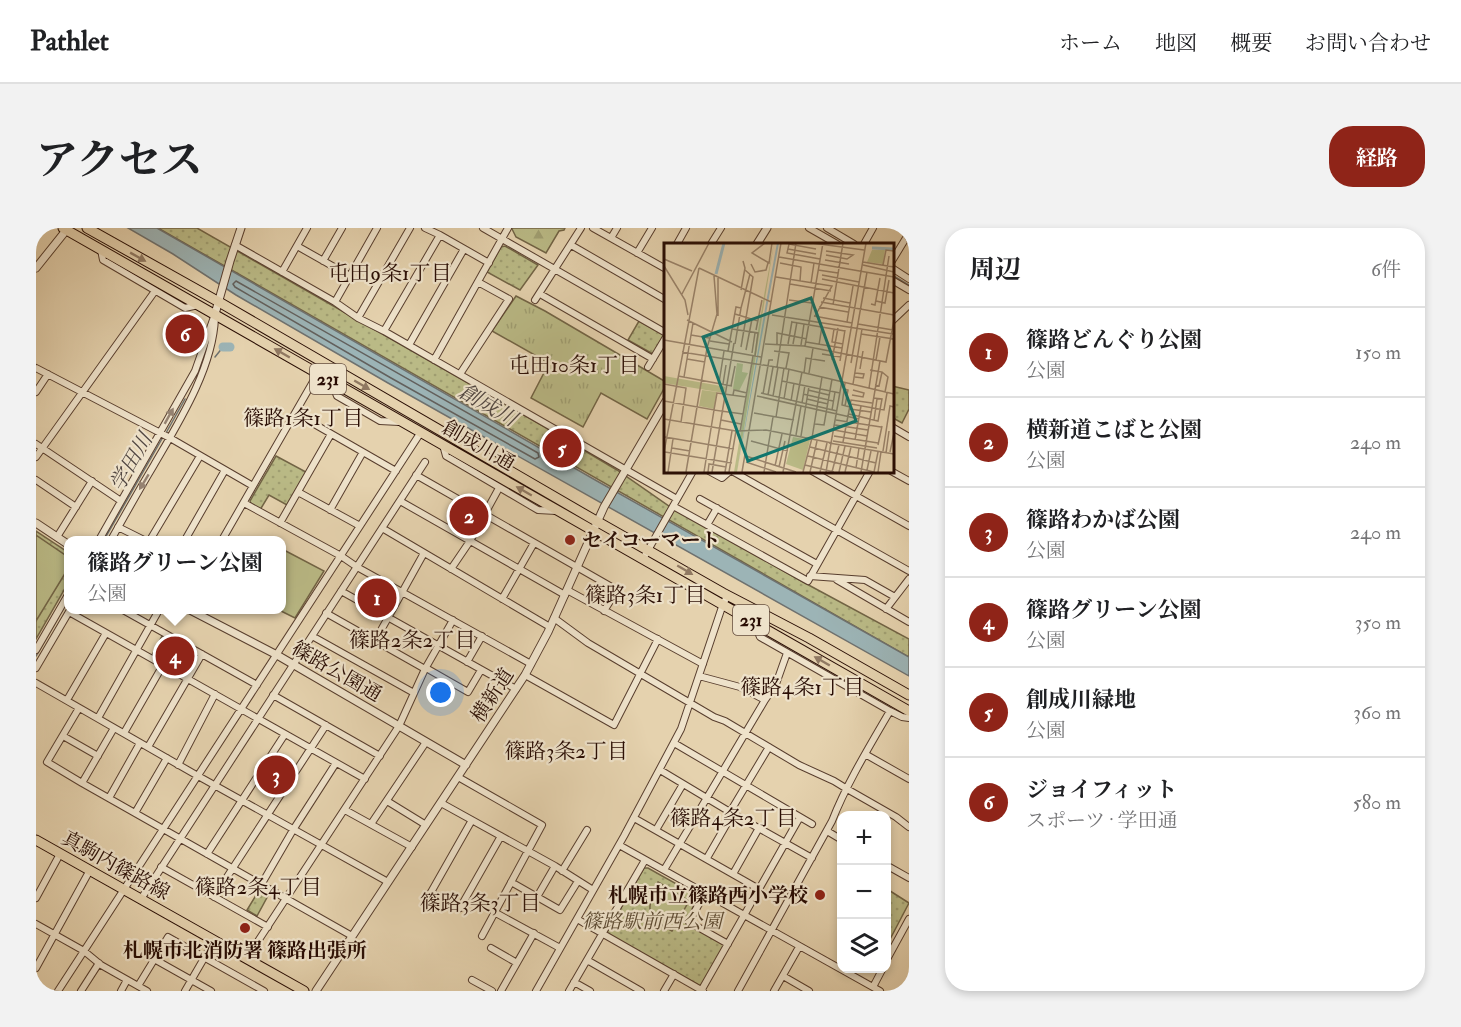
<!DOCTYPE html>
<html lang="ja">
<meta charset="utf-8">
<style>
body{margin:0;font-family:"IM FELL Double Pica","Noto Serif JP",serif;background:#f2f2f2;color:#202124}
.controls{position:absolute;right:18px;bottom:18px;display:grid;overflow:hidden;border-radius:12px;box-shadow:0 3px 9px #0003}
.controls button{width:54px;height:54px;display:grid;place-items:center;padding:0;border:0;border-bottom:2px solid #e0e0e0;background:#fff;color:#202124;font:30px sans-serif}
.you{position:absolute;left:405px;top:465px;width:21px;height:21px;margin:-15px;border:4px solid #fff;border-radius:50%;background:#1a73e8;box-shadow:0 0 0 9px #1a73e833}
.badge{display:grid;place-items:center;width:39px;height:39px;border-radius:50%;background:#8f2418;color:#fff;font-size:20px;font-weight:700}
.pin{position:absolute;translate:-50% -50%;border:3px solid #fff;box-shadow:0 2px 6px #0006}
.popup{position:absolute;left:28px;top:308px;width:222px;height:78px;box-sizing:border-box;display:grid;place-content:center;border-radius:12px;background:#fff;filter:drop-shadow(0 2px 4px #0005);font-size:20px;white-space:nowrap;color:#757577}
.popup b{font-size:22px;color:#202124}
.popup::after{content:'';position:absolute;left:50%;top:100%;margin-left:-12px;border:12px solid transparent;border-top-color:#fff}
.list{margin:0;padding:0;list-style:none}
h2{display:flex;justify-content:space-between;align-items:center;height:78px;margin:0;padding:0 24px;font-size:26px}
h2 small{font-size:20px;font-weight:400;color:#757577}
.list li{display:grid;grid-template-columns:39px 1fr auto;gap:18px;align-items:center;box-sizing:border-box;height:90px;padding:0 24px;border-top:2px solid #e0e0e0}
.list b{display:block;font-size:22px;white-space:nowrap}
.list p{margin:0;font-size:20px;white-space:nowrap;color:#757577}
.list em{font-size:20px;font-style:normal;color:#757577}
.icon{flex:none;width:33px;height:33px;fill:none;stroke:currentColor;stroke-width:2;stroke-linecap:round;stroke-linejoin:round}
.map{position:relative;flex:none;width:873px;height:763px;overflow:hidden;border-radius:24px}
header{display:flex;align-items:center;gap:36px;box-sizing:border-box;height:84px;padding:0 30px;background:#fff;border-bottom:2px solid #e0e0e0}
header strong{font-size:28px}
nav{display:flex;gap:33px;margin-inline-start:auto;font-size:21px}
.intro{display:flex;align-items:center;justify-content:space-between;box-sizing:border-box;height:144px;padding:0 36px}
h1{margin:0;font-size:42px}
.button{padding:15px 27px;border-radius:24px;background:#8f2418;color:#fff;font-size:21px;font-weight:700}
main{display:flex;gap:36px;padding:0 36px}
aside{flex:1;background:#fff;border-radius:24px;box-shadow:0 3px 9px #0003}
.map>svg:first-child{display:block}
.grass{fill:url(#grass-tufts);stroke:#726445;stroke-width:1.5}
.forest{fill:url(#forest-firs);stroke:#726445;stroke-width:1.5}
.park{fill:url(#park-dots);stroke:#726445;stroke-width:1.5}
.garden{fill:#baba86;stroke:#726445;stroke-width:1.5}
.water{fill:#9cb4b6;stroke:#6e716f;stroke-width:1.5}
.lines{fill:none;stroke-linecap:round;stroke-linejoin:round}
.shore{stroke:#62605d;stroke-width:1.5}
.stream{stroke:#6e716f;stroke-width:1.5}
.river{stroke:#9cb4b6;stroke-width:9}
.minor-casing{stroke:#583e2e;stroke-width:8}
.tertiary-casing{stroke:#583e2e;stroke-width:9}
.primary-casing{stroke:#290d04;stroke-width:11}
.trunk-casing{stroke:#290d04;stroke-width:11}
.minor{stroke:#eee2ca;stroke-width:6}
.tertiary{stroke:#eee2ca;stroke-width:7}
.primary{stroke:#e5d2ae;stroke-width:9}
.trunk{stroke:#e5d2ae;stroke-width:9}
.oneway{fill:#907962}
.oneway2{fill:#958271}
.poi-dot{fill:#8f2418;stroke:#eee2ca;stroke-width:2}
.labels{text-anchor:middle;stroke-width:4.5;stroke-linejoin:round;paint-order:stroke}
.shield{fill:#eee2ca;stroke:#644d3f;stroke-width:1.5}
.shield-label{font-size:18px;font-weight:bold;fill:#290d04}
.street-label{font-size:20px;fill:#290d04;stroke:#eee2ca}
.poi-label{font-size:20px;font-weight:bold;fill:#290d04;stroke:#eee2ca;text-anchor:start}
.park-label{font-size:20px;font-style:italic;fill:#5c4a32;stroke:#eee2ca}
.neighbourhood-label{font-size:21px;fill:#290d04;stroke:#eee2ca}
.water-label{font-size:21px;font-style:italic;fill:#514742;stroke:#eee2ca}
.inset-river{fill:none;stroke:#9cb4b6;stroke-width:3}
.inset-road{fill:none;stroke:#9a836a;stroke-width:1.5}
.view{fill:#0f766e;fill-opacity:0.15;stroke:#0f766e;stroke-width:3}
.inset-edge{fill:none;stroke:#290d04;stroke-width:3}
</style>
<header>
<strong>Pathlet</strong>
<nav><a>ホーム</a><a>地図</a><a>概要</a><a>お問い合わせ</a></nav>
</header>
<div class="intro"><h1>アクセス</h1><a class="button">経路</a></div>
<main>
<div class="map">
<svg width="873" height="763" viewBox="0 0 873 763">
<defs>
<pattern id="grass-tufts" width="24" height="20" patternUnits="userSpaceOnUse" patternTransform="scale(1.5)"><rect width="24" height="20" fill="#baba86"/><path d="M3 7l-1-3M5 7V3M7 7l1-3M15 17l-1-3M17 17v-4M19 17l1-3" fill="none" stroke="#a09f72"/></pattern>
<pattern id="forest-firs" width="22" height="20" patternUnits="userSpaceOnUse" patternTransform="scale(1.5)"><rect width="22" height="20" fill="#baba86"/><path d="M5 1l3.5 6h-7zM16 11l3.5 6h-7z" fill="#a09f72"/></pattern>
<pattern id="park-dots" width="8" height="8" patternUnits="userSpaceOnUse" patternTransform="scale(1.5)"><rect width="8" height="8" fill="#baba86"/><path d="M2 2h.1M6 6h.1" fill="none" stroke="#a09f72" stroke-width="1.8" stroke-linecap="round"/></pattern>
</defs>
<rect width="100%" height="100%" fill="#e5d2ae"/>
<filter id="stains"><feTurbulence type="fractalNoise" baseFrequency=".00333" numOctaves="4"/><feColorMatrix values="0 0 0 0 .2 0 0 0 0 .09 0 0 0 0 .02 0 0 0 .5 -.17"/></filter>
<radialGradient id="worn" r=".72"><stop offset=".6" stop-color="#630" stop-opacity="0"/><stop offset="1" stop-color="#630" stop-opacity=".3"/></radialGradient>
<path class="grass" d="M480 68 509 83 630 154V157L611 191 565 165 547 199 495 170 513 135 456 103Z"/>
<path class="forest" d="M477 0H529L528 2 523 3 510 25 480 9 476 1Z"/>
<path class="park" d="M122 0H161L507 198 581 242 633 278 767 354 873 411V429Z
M469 18 502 37 484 62 451 44 465 19Z
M603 93 628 107 617 126 592 112Z
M856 158 873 162V181L866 195 857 190Z
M240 228 270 244 251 277 233 267 224 282 215 276 214 273Z
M0 303 33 325 32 355 0 411Z
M338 365 356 375 351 384H349L332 375Z
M126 408 159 427 160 429 151 445 149 446 116 427Z
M239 528 258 540 241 567 222 555Z
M608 640H612L662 668 650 695 687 715 688 718 666 758H664L572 706 571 704Z
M225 659 234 664 221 688 211 682Z
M851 661 873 675 851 717Z"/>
<path class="garden" d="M0 307 32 329 33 339 0 393Z
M246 321 288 343 259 390 243 382H246Z
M622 654 653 673 636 703C610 689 609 680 622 654Z"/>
<path class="water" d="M92 0H121L561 253 873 429V448L352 155 200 67 137 26Z"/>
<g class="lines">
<path class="shore" d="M200 53 502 225 503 229 499 231 355 150 199 59 197 56Z"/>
<path class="stream" d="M856 47 873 57
M179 129 187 119
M130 205 149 171
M68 312 127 209
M0 428 22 390"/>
<path class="river" d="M187 119H194"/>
<g class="minor-casing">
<path id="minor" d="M389 0 404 7 453 35
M447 0 630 105
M557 0 630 41
M773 0 801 16
M791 0 818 16
M575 10 581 0
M641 16 650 0
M675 16 685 0
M828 16 837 0
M199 17 299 74 322 90 348 103 641 271
M535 17 630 72
M261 18 314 48
M65 22 67 32 149 80 162 77
M601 25 616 0
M287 33 306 0
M856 33 873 5
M856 40 873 51
M246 44 271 0
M856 52 873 62
M504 66 617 131
M499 72 545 0
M299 74 341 0
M322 90 374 0
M856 93 873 77
M348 103 404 7
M373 117 428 21
M398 132 472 0
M612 139 630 109
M0 140 134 210 217 258
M424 146 473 71 442 54
M295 153 301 168 344 193 363 194
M0 164 12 146
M259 185 360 243
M856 199 873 209
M0 216 85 273
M407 217 410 228 502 282 520 283
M0 229 119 63
M673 243 686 250 694 243
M696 243 873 343
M776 243 873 298
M855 243 873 253
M380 247 581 362 568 383
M0 252 40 279
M262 264 324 298
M664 271 781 336
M364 273 529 367
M208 275 305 328 321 339 495 436
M637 278 772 353 834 243
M294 282 327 224
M244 295 295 206
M671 297 681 280
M82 299 108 312
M346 300 514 399
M21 309 56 253
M63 312 159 143 179 86
M75 312C89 287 103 262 118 237 143 194 177 140 179 90
M114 312 164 228
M149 312 189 242
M186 312 282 145
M607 331 657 243
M415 341 434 313 463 260
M774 348 829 352 859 369
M801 352 873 394
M531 362 667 436
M305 363 480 461
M466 371 498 315
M850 381 873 351
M87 382 221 457
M33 384 329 551
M290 385 389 441
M518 390 552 415 678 489 689 493 763 537 798 553 811 561 860 589 873 599
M718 395 724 409 854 483 866 489 873 490
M276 408 378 465
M339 413 388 325
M0 422 33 365
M431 434 446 408
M0 440 34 382
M390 440 432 464 445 442
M489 447 578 497 622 411
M0 455 162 548 352 654
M237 467 344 528
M31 472 70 405
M729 472 740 456 751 425
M43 480 11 534 46 555
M62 490 123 382
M78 500 46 555 316 708
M88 505 127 437
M27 508 62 528
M638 515 776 596
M112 519 166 426
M829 526 873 551
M142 537 179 466
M624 542 694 584 776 630
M422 549 506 597 446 708
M73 570 104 515
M351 573 390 597
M405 575 519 638 557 662
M309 582 376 619
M694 584 733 519
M99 585 131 530
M598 590 723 661
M335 596 390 514
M620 602 647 556
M791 603 806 612
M583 617 844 763
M171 626 249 506
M671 630 697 585
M850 637 873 650
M125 639 232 699
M628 642 729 472 704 459 663 448
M526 643 551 602
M697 646 723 600
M475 654 524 682 542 653
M225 657 257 602 300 535
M395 664 424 680 465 608
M669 665 653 694 692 716
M178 669 290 497
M501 669 519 638
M0 670 24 626
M105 671 389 234
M390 673 436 592
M458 684 524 720
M541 691 667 763
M0 696 48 723 65 737 111 763
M455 720 481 735
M211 730 363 498 389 441 417 392
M118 731 175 763
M551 732 605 763
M850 733 873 691
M0 740 54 642
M747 748 773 763
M436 752 456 763
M538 754 554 763
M102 758 132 709 228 763
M837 759 847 740
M22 763 385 204
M45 763 63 735
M85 763 91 752
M149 763 178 713
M465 763 498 705
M500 763 588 608 645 501 687 376 692 367
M533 763 609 632
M628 763 638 746
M665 763 764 589
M702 763 796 593C811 555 833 519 854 483
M738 763 763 719"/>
</g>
<g class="tertiary-casing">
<path id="tertiary" d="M721 16 731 0
M0 40 32 0
M179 86 194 33 205 0
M0 295 33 317
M154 382 241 427 430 537
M280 763 489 447 512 404 568 279 630 173"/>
</g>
<g class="primary-casing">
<path id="primary" d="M0 612 268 763"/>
</g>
<g class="trunk-casing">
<path id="trunk" d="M27 0 873 483
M51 0 183 74 555 290 687 365 773 410 873 467"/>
</g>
<use href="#minor" class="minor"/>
<use href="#tertiary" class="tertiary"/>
<use href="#primary" class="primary"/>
<use href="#trunk" class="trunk"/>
</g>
<defs><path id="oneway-solid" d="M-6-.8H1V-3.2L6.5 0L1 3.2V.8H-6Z" transform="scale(1.5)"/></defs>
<g class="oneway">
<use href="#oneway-solid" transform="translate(102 29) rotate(29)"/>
<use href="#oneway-solid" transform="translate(246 125) rotate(-150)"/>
<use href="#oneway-solid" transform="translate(326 157) rotate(30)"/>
<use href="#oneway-solid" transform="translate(488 263) rotate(-150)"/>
<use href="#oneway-solid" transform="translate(649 342) rotate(30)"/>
<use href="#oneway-solid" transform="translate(786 433) rotate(-150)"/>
</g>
<g class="oneway2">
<use href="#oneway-solid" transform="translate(133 188) rotate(-61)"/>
<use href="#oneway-solid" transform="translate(108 254) rotate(121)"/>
</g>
<g class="poi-dot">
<circle cx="534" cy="312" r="6"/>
<circle cx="784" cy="667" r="6"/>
<circle cx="209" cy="700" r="6"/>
</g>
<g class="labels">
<g class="shield">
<rect x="274" y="136" width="36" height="30" rx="4.5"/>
<rect x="697" y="377" width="36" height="30" rx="4.5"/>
</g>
<g class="shield-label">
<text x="292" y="157">231</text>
<text x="715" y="398">231</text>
</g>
<g class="street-label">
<text transform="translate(443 217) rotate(30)" y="7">創成川通</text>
<text transform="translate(301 443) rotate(30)" y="7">篠路公園通</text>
<text transform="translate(456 467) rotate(-57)" y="7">横新道</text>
<text transform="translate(80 637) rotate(29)" y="7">真駒内篠路線</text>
</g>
<g class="poi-label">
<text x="546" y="319">セイコーマート</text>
<text x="772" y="674" text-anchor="end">札幌市立篠路西小学校</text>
<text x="209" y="729" text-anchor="middle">札幌市北消防署 篠路出張所</text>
</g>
<g class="park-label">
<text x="616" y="700">篠路駅前西公園</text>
</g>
<g class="neighbourhood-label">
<text x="354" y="52">屯田9条1丁目</text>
<text x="538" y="144">屯田10条1丁目</text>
<text x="267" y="197">篠路1条1丁目</text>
<text x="609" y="374">篠路3条1丁目</text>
<text x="376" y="419">篠路2条2丁目</text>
<text x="766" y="466">篠路4条1丁目</text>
<text x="530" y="530">篠路3条2丁目</text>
<text x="697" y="597">篠路4条2丁目</text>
<text x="222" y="666">篠路2条4丁目</text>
<text x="444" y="682">篠路3条3丁目</text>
</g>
<g class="water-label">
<text transform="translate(452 177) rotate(30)" y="7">創成川</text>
<text transform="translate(95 234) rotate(-60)" y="7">学田川</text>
</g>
</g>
<g transform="translate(628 15)">
<rect width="230" height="230" fill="#e5d2ae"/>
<path d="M73 120 79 121 78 129 84 130 75 148 69 146Z" fill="#baba86"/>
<path d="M0 133 57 143 61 144 60 150 0 140Z" fill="#baba86"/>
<path d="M110 0 73 229H70L101 47ZM208 7H221L219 21 203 19ZM38 147 53 149 50 166 35 163ZM129 194 146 197 139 227 122 221Z" fill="#baba86"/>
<path d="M113 0H115L73 229 103 54Z" fill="#9cb4b6"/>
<path class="inset-river" d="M208 5 230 6M52 31 60 0"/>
<path class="inset-road" d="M101 0 88 10 105 20 108 0M148 0 200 7M124 6 152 11M152 6 125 1 123 10 156 16M162 12 183 16 189 12 162 8M115 14 230 34M0 16 28 28M161 17 185 21M199 19 230 24M116 20 137 24 136 38M87 21 91 29 102 27 104 20M199 22 230 29M219 22 222 7 230 8M0 23 21 57 24 72M35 25 107 59M154 27 174 30M158 32 195 39M112 34 168 43 151 73M54 35V73M158 36 230 50M147 40 150 20M126 41 167 48M77 47 81 25 79 18M18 51 45 0M159 55 186 60M125 57 148 60M212 58 221 60 225 37M157 59 230 72M207 61 211 62 216 35M169 62 179 0M155 64 184 69M77 65 86 31M71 71 94 78M108 72 229 91M150 73 188 80M23 77 68 99M128 79 181 88M183 79 189 43M194 81 229 87M68 86 94 90 91 113M170 86 168 99 179 101M92 87 98 57M197 91 230 96M27 92 45 95M0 97 97 114M46 98 65 101M142 99 178 105M101 101 140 103 222 119 230 77M113 101V90L143 96M124 101 128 78M129 101 133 79M137 102 140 81M155 102 158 83M141 103 159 0M77 104 89 34 81 27M82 107 88 76M64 108 72 64 77 65 71 101M110 108 125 110 122 125M18 109 124 126 230 151M88 110 91 90M158 111 177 114M23 116 41 119M168 117 174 85M212 117 216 94M176 118 181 87M187 120 203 29M113 124 132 0M196 126 199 108M206 127 218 129 215 143 211 142M218 129 224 134 221 149M140 130 142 115 161 118M145 130 149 105M14 133 68 143M20 134 29 80M191 134 199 135 200 131 191 130M118 138 176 150M55 140 60 108M181 140 178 162 186 164M0 141 22 145 17 179M59 141 62 122M189 141 198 86M67 143 71 123M205 145 225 13M180 146 184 147 181 163M144 147 165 152M97 150 173 168M99 151 105 117H109M139 151 169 158M69 152 70 147 83 150M104 152 109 124M188 152 199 154 200 150 189 147M93 153 195 176M109 153 114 124M120 156 125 126M143 156 164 161M0 158 50 167 53 150 82 154M127 158 130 140M138 160 141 142M187 161 220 167 223 150M186 166 207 169M168 167 171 149M90 170 130 177M185 171 214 178 218 156 209 155M112 174 120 125M0 176 72 188 102 187 168 200M57 177 77 181M172 177 217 184M210 177 213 156M151 181 160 182 168 136M171 182 204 187M170 187 203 193M76 189 89 113M132 192 137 163M137 193 145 143M170 193 214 200M1 194 70 206M148 195 158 134M191 197 197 163M87 198 124 208M169 198 213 205M179 199 187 157 208 160M165 200 230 211M214 202 218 183M146 204 212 220M8 205 26 208M219 208 226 163 230 164M0 209 35 25M1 209 68 220M226 209 230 190M222 210 225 188M82 213 132 229M144 213 210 229M82 219 112 229M141 222 170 229M111 223 118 191M115 224 121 198M192 225 195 205M203 227 207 208M4 229 9 196M22 229 43 105 53 71 50 33M40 229 50 167 79 171M44 229 45 221 62 224M48 229 70 100M61 229 68 188M65 229 72 188M78 229 117 0M100 229 109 174M119 229 138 129M139 229 148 195M146 229 153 198M156 229 163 200M162 229 202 0M168 229 175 202M175 229 181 203M181 229 187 204M197 229 216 118M210 229 214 209M214 229 217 209"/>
<path class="view" d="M147 55 192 178 84 218 39 94Z"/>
<rect width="230" height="230" class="inset-edge"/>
</g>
<rect width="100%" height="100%" filter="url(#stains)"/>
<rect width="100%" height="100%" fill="url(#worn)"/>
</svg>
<div class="controls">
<button>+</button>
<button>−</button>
<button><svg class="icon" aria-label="layers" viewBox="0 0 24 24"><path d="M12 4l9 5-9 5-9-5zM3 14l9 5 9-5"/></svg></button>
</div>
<div class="you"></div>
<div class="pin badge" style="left:341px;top:370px">1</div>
<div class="pin badge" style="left:433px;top:288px">2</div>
<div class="pin badge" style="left:240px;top:547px">3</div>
<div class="pin badge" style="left:139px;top:428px">4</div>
<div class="popup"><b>篠路グリーン公園</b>公園</div>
<div class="pin badge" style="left:526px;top:220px">5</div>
<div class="pin badge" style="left:149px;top:106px">6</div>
</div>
<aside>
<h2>周辺<small>6件</small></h2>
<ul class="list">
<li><span class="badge">1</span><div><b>篠路どんぐり公園</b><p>公園</p></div><em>150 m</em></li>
<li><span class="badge">2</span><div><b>横新道こばと公園</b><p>公園</p></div><em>240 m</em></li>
<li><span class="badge">3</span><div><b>篠路わかば公園</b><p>公園</p></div><em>240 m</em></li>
<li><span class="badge">4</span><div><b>篠路グリーン公園</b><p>公園</p></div><em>350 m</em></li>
<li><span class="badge">5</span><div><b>創成川緑地</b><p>公園</p></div><em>360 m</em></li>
<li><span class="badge">6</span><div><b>ジョイフィット</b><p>スポーツ · 学田通</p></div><em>580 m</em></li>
</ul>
</aside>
</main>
